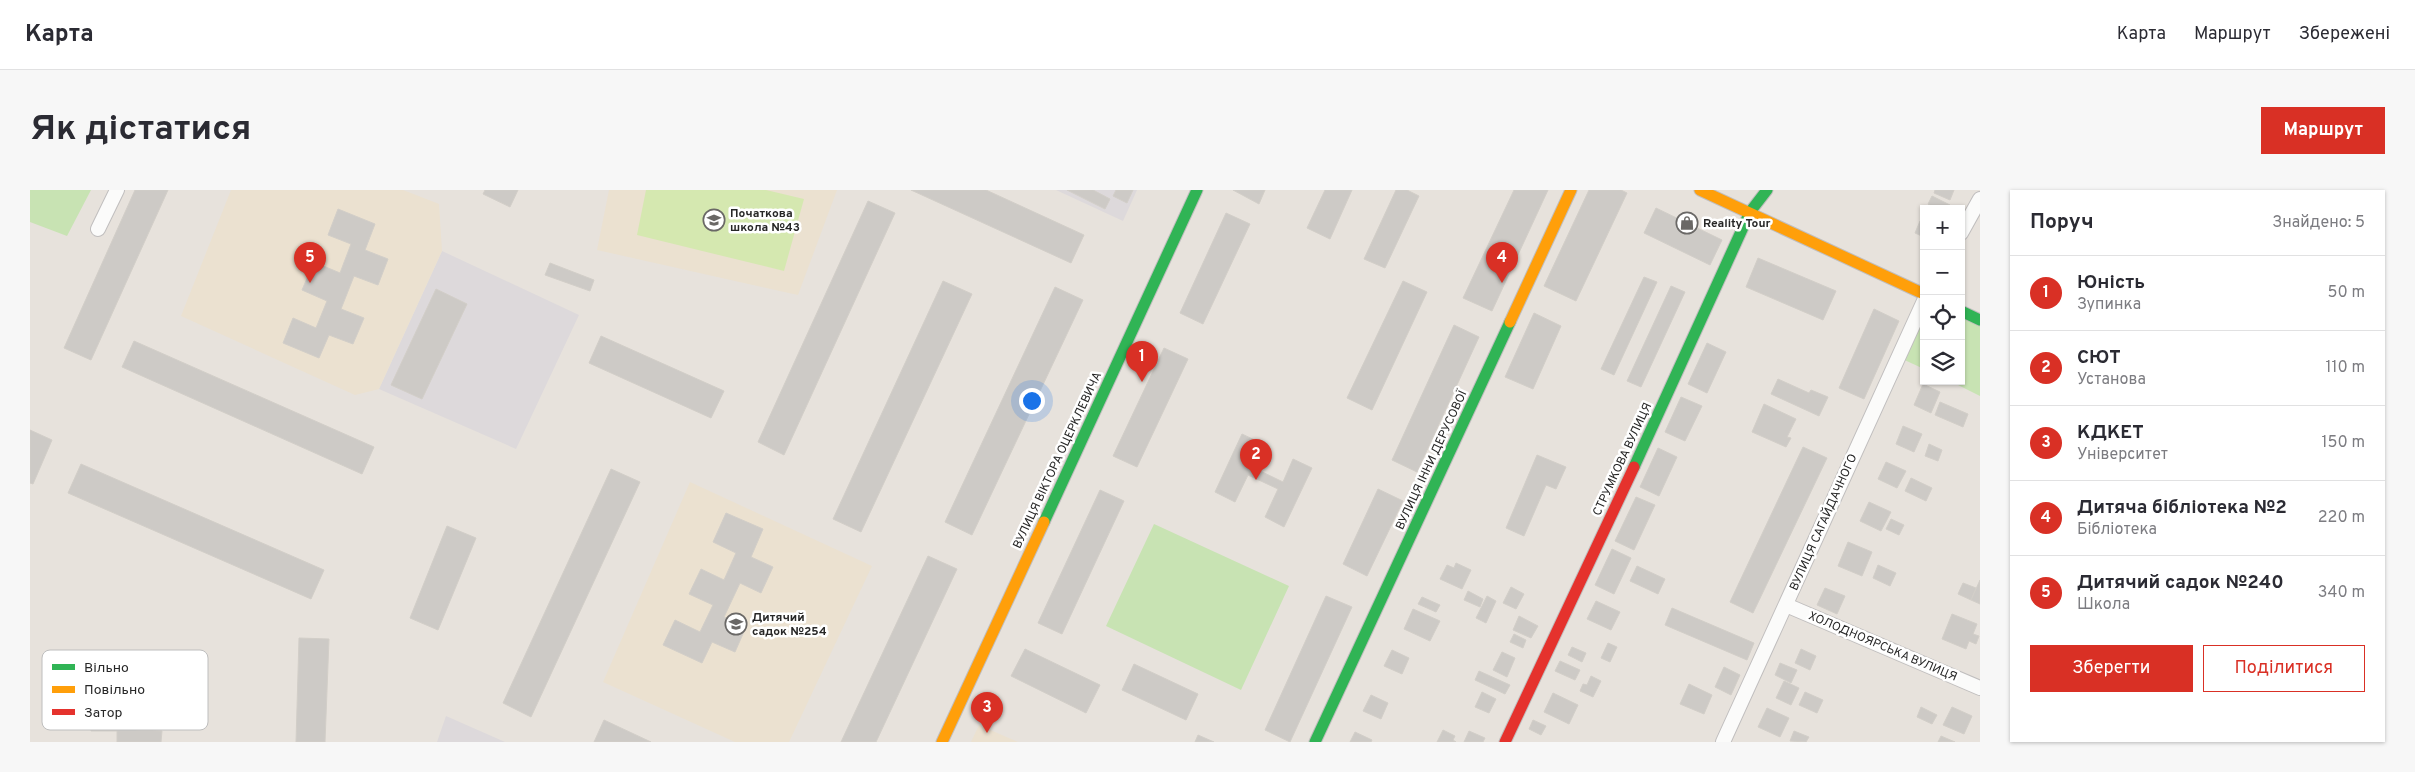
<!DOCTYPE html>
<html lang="uk">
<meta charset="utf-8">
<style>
body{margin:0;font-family:Overpass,sans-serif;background:#f7f7f7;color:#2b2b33}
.controls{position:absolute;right:15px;top:15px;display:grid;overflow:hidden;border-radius:0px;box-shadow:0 1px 4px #0004}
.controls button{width:45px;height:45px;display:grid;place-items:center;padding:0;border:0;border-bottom:1px solid #e1e1e2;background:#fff;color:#2b2b33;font:25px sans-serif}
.you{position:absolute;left:1001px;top:210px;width:18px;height:18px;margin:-12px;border:4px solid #fff;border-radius:50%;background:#1a73e8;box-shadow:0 0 0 8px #1a73e833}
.badge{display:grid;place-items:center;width:32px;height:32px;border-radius:50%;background:#d93025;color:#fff;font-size:16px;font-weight:700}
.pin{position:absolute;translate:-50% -41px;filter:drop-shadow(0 1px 2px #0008)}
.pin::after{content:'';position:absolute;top:26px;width:18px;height:15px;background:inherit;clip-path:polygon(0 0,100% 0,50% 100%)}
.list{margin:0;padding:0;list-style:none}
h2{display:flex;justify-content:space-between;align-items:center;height:65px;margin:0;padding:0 20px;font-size:21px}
h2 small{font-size:16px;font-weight:400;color:#7c7c81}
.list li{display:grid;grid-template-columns:32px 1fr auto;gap:15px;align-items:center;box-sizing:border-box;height:75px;padding:0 20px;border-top:1px solid #e1e1e2}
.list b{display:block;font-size:19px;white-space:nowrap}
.list p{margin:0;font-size:16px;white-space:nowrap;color:#7c7c81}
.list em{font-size:16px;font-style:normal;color:#7c7c81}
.actions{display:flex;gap:10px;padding:15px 20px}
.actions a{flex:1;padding:11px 0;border:1px solid #d93025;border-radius:0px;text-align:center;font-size:18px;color:#d93025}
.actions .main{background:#d93025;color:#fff}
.icon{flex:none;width:28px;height:28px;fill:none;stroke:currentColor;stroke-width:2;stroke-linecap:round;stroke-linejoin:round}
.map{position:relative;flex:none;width:1950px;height:552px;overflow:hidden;border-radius:0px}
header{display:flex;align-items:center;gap:30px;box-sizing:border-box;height:70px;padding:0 25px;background:#fff;border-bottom:1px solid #e1e1e2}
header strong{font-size:24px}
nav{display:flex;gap:28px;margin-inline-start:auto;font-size:18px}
.intro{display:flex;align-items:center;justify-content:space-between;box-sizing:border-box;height:120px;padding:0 30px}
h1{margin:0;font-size:35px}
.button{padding:12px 22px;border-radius:0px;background:#d93025;color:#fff;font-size:18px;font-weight:700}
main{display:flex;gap:30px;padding:0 30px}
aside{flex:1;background:#fff;border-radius:0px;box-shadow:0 1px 4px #0004}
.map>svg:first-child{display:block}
.industrial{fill:#ddd9db}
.education{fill:#ebe1d0}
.green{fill:#c8e3b3}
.pitch{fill:#d5e8b0}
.building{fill:#cdcac6;stroke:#d2cec8}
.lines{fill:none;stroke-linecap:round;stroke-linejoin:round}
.street-casing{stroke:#c0bebe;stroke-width:16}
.fast-casing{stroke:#c0bebe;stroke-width:13}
.slow-casing{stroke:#c0bebe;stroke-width:13}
.jam-casing{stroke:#c0bebe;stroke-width:13}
.street{stroke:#fbfbfa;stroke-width:14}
.fast{stroke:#30b455;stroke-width:11}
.slow{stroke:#ff9f0a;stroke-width:11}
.jam{stroke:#e5322d;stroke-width:11}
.labels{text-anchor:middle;stroke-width:5;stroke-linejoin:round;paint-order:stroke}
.poi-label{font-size:12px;font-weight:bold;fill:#272727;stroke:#fff;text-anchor:start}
.street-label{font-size:12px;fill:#272727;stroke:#fff}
.key{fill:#fff;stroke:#bebebe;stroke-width:1}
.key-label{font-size:14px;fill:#272727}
</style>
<header>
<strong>Карта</strong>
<nav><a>Карта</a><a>Маршрут</a><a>Збережені</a></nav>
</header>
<div class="intro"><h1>Як дістатися</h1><a class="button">Маршрут</a></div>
<main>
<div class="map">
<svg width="1950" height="552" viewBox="0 0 1950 552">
<rect width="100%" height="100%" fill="#e7e2dc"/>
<path class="industrial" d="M1026 0H1107L1093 31Z
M412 61 549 125 486 259 349 199Z
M416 526 475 552H407Z"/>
<path class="education" d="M201 0H373L409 14 412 61 349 199 325 205 151 126Z
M579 0H807L768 105 567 60Z
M660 292 842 376 759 552H705L573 492Z
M949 535 988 552H941Z"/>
<path class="green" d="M0 0H61L37 46 0 32Z
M1894 111V179L1868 167Z
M1931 121 1950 130V206L1920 191H1931Z
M1124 334 1259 396 1211 500 1076 436Z"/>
<path class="pitch" d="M616 0H736L774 9 754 81 607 45Z"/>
<path class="building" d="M105 0H138L61 170 34 158Z
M455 0H488L480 17 453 4Z
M881 0H956L1054 45 1041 73Z
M1037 0H1063L1080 9 1075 19Z
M1086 0H1103L1097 13 1083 6Z
M1203 0H1235L1229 14Z
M1295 0H1322L1300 49 1277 38Z
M1366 0H1377L1389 6 1355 78 1334 69Z
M1484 0H1518L1462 121 1433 108Z
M1559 0H1591L1597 3 1546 111 1514 96Z
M1905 0H1924L1920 10 1904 3Z
M1902 6 1920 15 1918 19H1906L1898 14Z
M838 11 865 23 754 265 728 252Z
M1626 18 1692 50 1680 75 1614 43Z
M308 19 345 34 335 60 358 69 348 95 324 86 311 119 334 128 323 154 299 145 289 168 253 153 263 128 286 138 297 111 272 100 284 72 310 83 321 54 298 45Z
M1196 23 1220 34 1173 134 1150 123Z
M1890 31 1894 33V47L1885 43Z
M1728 68 1806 101 1793 130 1716 97Z
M520 73 564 90 560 101 515 85Z
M1614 87 1627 92 1584 185 1571 179Z
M913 91 942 104 831 342 803 329Z
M1373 91 1397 102 1342 220 1317 208Z
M1641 96 1655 102 1611 197 1597 191Z
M1025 97 1053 110 942 345 915 332Z
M406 99 437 114 392 209 361 195Z
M1844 119 1869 131 1834 209 1809 198Z
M1504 123 1531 136 1503 199 1475 187Z
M1424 135 1449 147 1387 282 1362 270Z
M571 146 694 201 681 228 559 173Z
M104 151 344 257 332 284 92 177Z
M1677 153 1696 162 1677 203 1658 194Z
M1134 158 1158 169 1107 277 1083 266Z
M1748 189 1779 203 1781 200 1798 207 1789 226 1741 204Z
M1893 194 1910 202 1901 223 1884 215Z
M1651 207 1672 216 1655 251 1635 242Z
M1910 212 1938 224 1933 237 1905 225Z
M1734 214 1766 229 1757 247 1761 248 1756 257 1722 242Z
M1873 236 1892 244 1884 262 1866 254Z
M0 240 22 250 3 294 0 293Z
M1212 244 1233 254 1222 277 1253 292 1263 269 1282 278 1254 337 1235 327 1248 299 1218 285 1205 312 1185 302Z
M1899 254 1912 260 1908 271 1895 266Z
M1773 257 1797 268 1723 423 1700 412Z
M1628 258 1647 267 1629 306 1610 297Z
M1507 265 1536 277 1526 299 1516 295 1494 346 1476 338Z
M1856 272 1876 281 1867 298 1848 289Z
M51 274 294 380 281 409 38 303Z
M581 279 610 292 501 527 473 513Z
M1881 288 1902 298 1896 311 1875 301Z
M1348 299 1373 311 1337 386 1313 374Z
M1070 300 1094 311 1032 444 1008 433Z
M1606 307 1625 315 1604 360 1585 351Z
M1839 312 1861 322 1851 341 1830 331Z
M696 323 733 339 721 367 743 377 731 403 710 393 694 427 716 437 705 462 682 452 672 473 633 455 645 430 670 442 683 415 659 404 671 379 694 390 706 363 683 352Z
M1861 329 1874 335 1869 345 1856 339Z
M417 336 446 348 408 440 380 428Z
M1818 352 1842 362 1832 386 1808 376Z
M1582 359 1601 368 1584 404 1565 395Z
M898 366 927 379 846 552H811Z
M1426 373 1441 380 1432 399 1410 389 1417 375 1424 378Z
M1848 375 1866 383 1860 396 1843 388Z
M1607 376 1635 389 1628 404 1600 391Z
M1950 390V414L1941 410Z
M1933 393 1946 398 1941 410 1928 404Z
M1481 397 1494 404 1486 419 1473 413Z
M1795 398 1815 406 1807 424 1787 415Z
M1438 401 1453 409 1450 417 1434 410Z
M1296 406 1322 417 1260 552 1235 540Z
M1457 406 1466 411 1456 433 1446 428Z
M1392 407 1410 415 1406 422 1388 414Z
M1566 411 1590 422 1581 440 1557 429Z
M1642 418 1724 453 1717 470 1635 435Z
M1383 419 1410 431 1400 451 1374 439Z
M1922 424 1947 434 1943 444 1949 446 1946 454 1939 451 1936 459 1912 449Z
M1489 426 1508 436 1501 448 1483 440Z
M1484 444 1496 450 1493 458 1480 452Z
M269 448 299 449 295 552H266Z
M1578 453 1587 457 1580 472 1571 468Z
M1542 457 1556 463 1552 472 1538 465Z
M995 459 1070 495 1056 523 981 486Z
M1771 459 1786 466 1780 480 1765 473Z
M1362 460 1379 468 1372 484 1354 476Z
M1472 462 1485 468 1477 487 1463 480Z
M1530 471 1550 480 1545 490 1525 481Z
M1750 473 1767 480 1761 493 1745 485Z
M1104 474 1168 504 1156 530 1092 500Z
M1694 477 1710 485 1701 505 1685 497Z
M1449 481 1480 495 1475 504 1445 490Z
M1561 486 1571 491 1563 507 1550 501 1553 494 1557 495Z
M1754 491 1769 498 1761 515 1746 508Z
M1659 494 1682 505 1674 524 1650 514Z
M1452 502 1466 509 1459 523 1445 517Z
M1775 502 1793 510 1787 523 1769 515Z
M1523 503 1548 515 1539 534 1514 522Z
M1341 505 1358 513 1351 529 1333 521Z
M61 511 107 512 106 540 132 541 131 552H87V541H61Z
M1891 517 1907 525 1902 534 1887 527Z
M1922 517 1942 526 1934 544 1913 535Z
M1737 518 1759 528 1750 547 1728 537Z
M574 530 621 552H564Z
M1503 530 1516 536 1511 545 1499 539Z
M1413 540 1425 546 1423 550 1426 552H1407Z
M1439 541 1455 548 1453 552H1434Z
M1764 541 1779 547 1776 552 1760 551Z
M1325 542 1342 550 1341 552H1320Z
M1168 545 1184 552H1165Z
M1911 546 1925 552H1908Z"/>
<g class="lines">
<g class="street-casing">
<path id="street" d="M68 39 87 0
M1931 43 1950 9
M1756 415 1950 498
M1693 552 1894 111"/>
</g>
<g class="fast-casing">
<path id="fast" d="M1931 121 1950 130
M1604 277 1720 22 1737 0
M1014 332 1167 0
M1285 552 1480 132"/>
</g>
<g class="slow-casing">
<path id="slow" d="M1670 0 1894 104
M1480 132 1541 0
M912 552 1014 332"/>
</g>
<g class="jam-casing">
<path id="jam" d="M1475 552 1604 277"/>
</g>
<use href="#street" class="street"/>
<use href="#fast" class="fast"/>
<use href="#slow" class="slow"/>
<use href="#jam" class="jam"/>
</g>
<defs>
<g id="school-ring" transform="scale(1.125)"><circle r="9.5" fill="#fff" stroke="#6a6866" stroke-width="1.5"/><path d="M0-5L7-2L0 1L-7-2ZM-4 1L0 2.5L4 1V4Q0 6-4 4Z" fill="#6a6866"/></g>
<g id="shop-ring" transform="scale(1.125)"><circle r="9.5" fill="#fff" stroke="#6a6866" stroke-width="1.5"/><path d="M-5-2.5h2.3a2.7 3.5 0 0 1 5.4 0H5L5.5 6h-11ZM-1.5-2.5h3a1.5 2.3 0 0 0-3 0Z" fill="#6a6866"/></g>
</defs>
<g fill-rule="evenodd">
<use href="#school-ring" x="684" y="30"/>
<use href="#shop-ring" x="1657" y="33"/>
<use href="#school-ring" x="706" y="434"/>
</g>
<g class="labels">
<g class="poi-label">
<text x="700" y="27">Початкова<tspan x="700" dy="14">школа №43</tspan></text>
<text x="1673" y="37">Reality Tour</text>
<text x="722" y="431">Дитячий<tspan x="722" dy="14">садок №254</tspan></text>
</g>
<g class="street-label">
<text transform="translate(1592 269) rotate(-65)" y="4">СТРУМКОВА ВУЛИЦЯ</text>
<text transform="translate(1027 270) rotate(-65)" y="4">ВУЛИЦЯ ВІКТОРА ОЦЕРКЛЕВИЧА</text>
<text transform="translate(1401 270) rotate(-65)" y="4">ВУЛИЦЯ ІННИ ДЕРУСОВОЇ</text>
<text transform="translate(1793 332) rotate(-66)" y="4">ВУЛИЦЯ САГАЙДАЧНОГО</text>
<text transform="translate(1853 456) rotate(23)" y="4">ХОЛОДНОЯРСЬКА ВУЛИЦЯ</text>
</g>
</g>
<rect x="12" y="460" width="166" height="80" rx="8" class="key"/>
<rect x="22" y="474" width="23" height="6" fill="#30b455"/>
<rect x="22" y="496" width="23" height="7" fill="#ff9f0a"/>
<rect x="22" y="519" width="23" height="6" fill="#e5322d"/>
<g class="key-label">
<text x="54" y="482">Вільно</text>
<text x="54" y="504">Повільно</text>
<text x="54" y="527">Затор</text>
</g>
</svg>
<div class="controls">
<button>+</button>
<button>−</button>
<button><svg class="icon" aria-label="locate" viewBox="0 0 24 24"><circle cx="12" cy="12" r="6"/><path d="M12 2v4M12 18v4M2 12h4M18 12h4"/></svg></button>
<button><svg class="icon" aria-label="layers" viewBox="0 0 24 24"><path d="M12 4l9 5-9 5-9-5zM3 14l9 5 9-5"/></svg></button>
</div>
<div class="you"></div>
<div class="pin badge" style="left:1112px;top:192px">1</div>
<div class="pin badge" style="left:1226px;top:290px">2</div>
<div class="pin badge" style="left:957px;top:543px">3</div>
<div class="pin badge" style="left:1472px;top:93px">4</div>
<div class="pin badge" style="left:280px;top:93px">5</div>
</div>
<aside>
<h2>Поруч<small>Знайдено: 5</small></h2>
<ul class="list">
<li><span class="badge">1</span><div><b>Юність</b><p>Зупинка</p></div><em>50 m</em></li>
<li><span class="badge">2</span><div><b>СЮТ</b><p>Установа</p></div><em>110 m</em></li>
<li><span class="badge">3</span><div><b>КДКЕТ</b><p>Університет</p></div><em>150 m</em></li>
<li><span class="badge">4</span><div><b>Дитяча бібліотека №2</b><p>Бібліотека</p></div><em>220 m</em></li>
<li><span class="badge">5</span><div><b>Дитячий садок №240</b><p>Школа</p></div><em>340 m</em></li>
</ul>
<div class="actions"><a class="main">Зберегти</a><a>Поділитися</a></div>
</aside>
</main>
